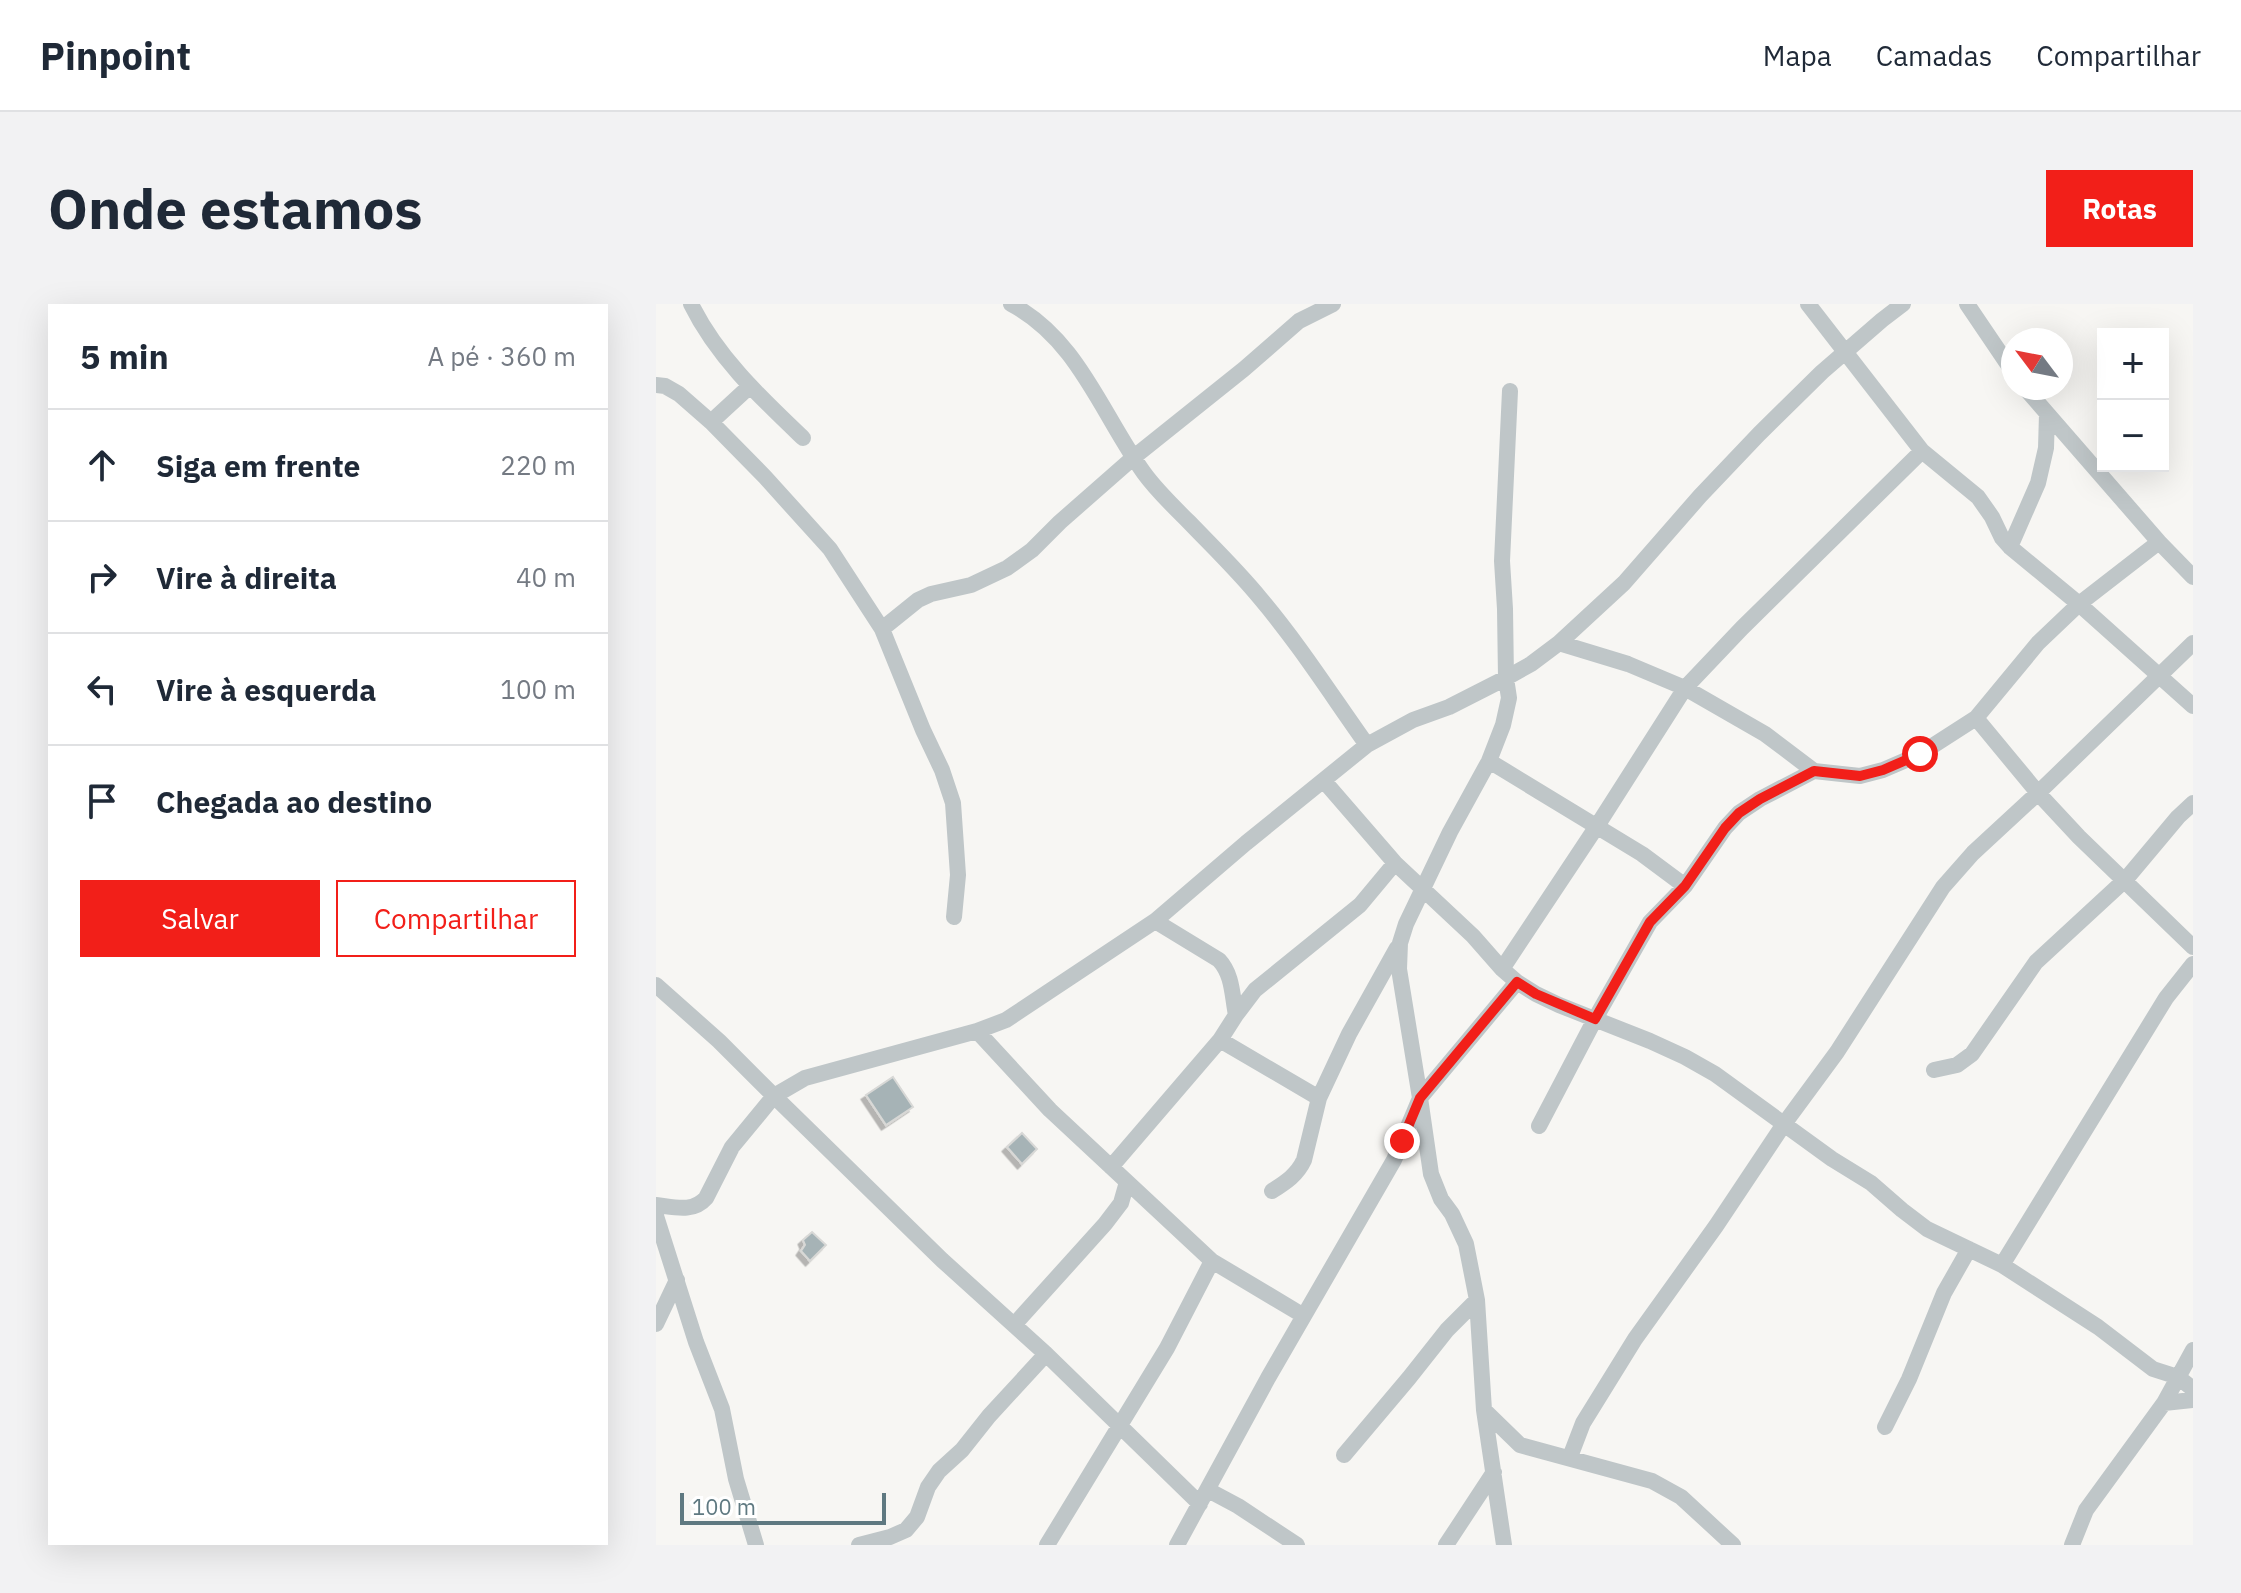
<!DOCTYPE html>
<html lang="pt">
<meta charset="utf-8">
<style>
body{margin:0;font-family:"IBM Plex Sans",sans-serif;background:#f2f2f3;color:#1f2937}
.controls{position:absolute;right:24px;top:24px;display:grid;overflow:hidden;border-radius:0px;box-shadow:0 8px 32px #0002}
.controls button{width:72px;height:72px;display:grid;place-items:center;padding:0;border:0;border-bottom:2px solid #e0e1e3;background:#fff;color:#1f2937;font:40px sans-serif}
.compass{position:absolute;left:1345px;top:24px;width:72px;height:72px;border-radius:50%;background:#fff;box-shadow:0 8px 32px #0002;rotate:302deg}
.scale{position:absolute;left:24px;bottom:20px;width:206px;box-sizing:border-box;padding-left:8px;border:4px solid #5f7981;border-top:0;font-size:22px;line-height:28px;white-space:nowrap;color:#5f7981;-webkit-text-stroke:6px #fff;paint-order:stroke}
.stop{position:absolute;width:24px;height:24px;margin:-18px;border:6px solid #f21f19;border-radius:50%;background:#fff}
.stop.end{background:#f21f19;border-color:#fff;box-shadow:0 2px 8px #0008}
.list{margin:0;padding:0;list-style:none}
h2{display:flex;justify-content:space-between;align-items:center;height:104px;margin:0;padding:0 32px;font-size:34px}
h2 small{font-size:26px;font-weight:400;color:#747a83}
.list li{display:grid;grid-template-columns:52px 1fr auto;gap:24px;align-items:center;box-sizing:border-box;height:112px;padding:0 32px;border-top:2px solid #e0e1e3}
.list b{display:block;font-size:30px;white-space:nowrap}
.list em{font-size:26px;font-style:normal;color:#747a83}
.actions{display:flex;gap:16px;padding:24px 32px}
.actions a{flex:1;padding:18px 0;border:2px solid #f21f19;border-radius:0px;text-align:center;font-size:28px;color:#f21f19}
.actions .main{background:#f21f19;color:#fff}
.icon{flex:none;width:44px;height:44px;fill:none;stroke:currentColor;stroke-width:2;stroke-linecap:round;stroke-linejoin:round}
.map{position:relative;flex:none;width:1537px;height:1241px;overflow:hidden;border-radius:0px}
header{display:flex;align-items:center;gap:48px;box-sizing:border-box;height:112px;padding:0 40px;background:#fff;border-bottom:2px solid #e0e1e3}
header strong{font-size:38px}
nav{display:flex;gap:44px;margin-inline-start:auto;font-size:28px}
.intro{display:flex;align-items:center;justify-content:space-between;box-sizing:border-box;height:192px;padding:0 48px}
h1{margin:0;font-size:56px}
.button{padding:20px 36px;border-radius:0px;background:#f21f19;color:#fff;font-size:28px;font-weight:700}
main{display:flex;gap:48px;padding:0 48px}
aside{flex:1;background:#fff;border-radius:0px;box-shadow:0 8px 32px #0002}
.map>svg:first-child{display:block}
.building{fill:#a6b3b6;stroke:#d8d8d6;stroke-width:2;filter:url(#shadow)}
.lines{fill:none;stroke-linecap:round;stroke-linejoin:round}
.minor{stroke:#bfc6c8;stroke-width:16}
.route{stroke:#f21f19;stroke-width:10}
</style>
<header>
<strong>Pinpoint</strong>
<nav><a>Mapa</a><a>Camadas</a><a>Compartilhar</a></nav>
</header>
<div class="intro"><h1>Onde estamos</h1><a class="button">Rotas</a></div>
<main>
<aside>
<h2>5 min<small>A pé · 360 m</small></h2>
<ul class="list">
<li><svg class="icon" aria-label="ahead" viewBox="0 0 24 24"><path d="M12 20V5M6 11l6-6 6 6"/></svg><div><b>Siga em frente</b></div><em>220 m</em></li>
<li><svg class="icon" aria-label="right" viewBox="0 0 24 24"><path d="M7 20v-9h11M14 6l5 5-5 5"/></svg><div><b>Vire à direita</b></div><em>40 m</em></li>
<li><svg class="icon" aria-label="left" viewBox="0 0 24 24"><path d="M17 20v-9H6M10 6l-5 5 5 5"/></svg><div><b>Vire à esquerda</b></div><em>100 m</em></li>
<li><svg class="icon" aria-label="arrive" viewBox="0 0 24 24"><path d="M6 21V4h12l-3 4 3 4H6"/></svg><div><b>Chegada ao destino</b></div></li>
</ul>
<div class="actions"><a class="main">Salvar</a><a>Compartilhar</a></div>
</aside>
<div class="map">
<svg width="1537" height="1241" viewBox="0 0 1537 1241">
<defs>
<filter id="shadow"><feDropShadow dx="-4.5" dy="4.5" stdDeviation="0" flood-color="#0004"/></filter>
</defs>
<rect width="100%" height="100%" fill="#f7f6f3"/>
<path class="building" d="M237 773 257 803 230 821 210 791Z
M366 829 381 845 366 860 351 843Z
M156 928 170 941 154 957 145 947 149 941 147 936Z"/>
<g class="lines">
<path class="minor" d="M35 0C61 53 105 94 147 134
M355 0C422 35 446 111 488 169 501 187 518 203 533 218 557 243 582 267 604 294 643 340 676 392 711 441
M1152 0 1266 147 1322 193 1336 213 1346 234 1354 243 1423 300 1537 402
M1311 0 1357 68
M0 81 9 82 23 90 55 118 109 173 174 245 226 325 267 426 286 466 297 499 302 571 298 613
M1369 84 1503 238 1537 273
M55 118 93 83
M1354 243 1382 179 1390 144 1391 110
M226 325 262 296 275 290 315 281 351 264 376 246 404 218 478 153 588 65 643 17 677 0
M903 339 972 360 1029 384 1109 430 1158 467 1204 472 1227 466 1264 450 1320 414 1382 339 1423 300 1503 238
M1320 414 1382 489 1423 533 1537 643
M833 457 986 550 1029 582
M668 477 739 559 817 632 846 665 861 678 880 690 903 701 994 737 1029 753 1059 770 1176 855 1215 879 1246 906 1271 925 1346 961 1442 1023 1497 1065 1522 1073 1537 1085
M499 617 563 656C577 671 576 692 580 711
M846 665 941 522 1029 384 1086 324 1266 147
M0 681 63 737 118 792 286 956 390 1050 544 1200
M321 727 394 806 556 957 648 1012
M564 736 663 794
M1278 766 1301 761 1316 750 1380 658 1470 575 1522 513 1537 499
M883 822 939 715 994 618 1029 582 1069 524 1083 509 1104 495 1158 467
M455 863 564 736 580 711 599 686 704 601 739 559
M616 887C630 878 641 871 648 856L663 794 693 730 741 644
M0 901C18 903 37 909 50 894L76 843 118 792 149 774 321 727 350 716 499 617 590 539 711 441 757 416 793 403 850 374 875 360 903 339 968 279 1044 192 1103 130 1166 68 1226 16 1247 0
M0 912 40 1038 66 1105 80 1175 100 1241
M1346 961 1510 694 1537 660
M0 1020 21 976
M358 1021 449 920 465 899 471 878
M1508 1099 1537 1096
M828 1106 864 1141 996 1177 1025 1193 1077 1241
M1229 1123 1253 1075 1288 989 1313 945
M688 1151 753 1074 791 1026 821 996
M914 1153 927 1119 979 1035 1060 922 1128 820 1181 748 1287 583 1317 549 1382 489 1537 339
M552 1186 582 1202 641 1241
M203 1241 234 1233 250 1226 261 1213 272 1183 283 1167 306 1146 333 1112 390 1050
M391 1241 511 1044 556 957
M521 1241 612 1074 738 856 764 794 743 665 744 639 750 620 794 528 833 457 847 421 853 394 850 374 849 305 846 257 854 87
M790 1241 838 1168
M848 1241 828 1106 821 996 810 940 796 910 785 895 775 870 764 794 861 678
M1416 1241 1430 1206 1508 1099 1537 1046"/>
</g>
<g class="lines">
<path class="route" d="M746 837 764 794 861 678 880 690 939 715 994 618 1029 582 1069 524 1083 509 1104 495 1158 467 1204 472 1227 466 1264 450"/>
</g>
</svg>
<div class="controls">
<button>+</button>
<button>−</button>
</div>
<svg class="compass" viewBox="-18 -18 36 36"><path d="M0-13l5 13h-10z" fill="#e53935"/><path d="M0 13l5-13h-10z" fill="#747a83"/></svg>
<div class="scale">100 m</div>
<div class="stop" style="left:1264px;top:450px"></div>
<div class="stop end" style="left:746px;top:837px"></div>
</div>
</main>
